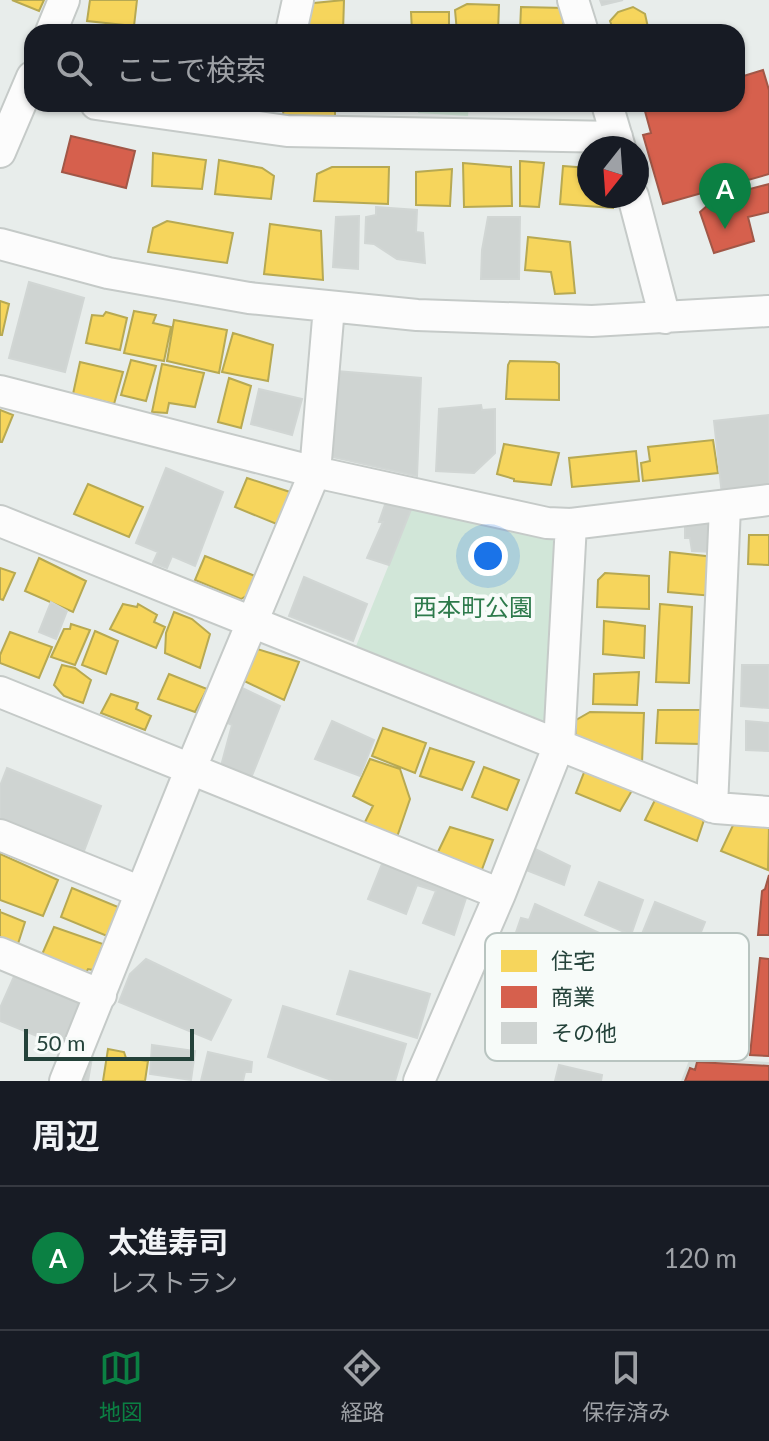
<!DOCTYPE html>
<html lang="ja">
<meta charset="utf-8">
<style>
body{margin:0;font-family:Lato,"Noto Sans JP",sans-serif;background:#242831;color:#f1f3f6}
.compass{position:absolute;left:577px;top:136px;width:72px;height:72px;border-radius:50%;background:#171b24;box-shadow:0 2px 6px #0004;rotate:197deg}
.scale{position:absolute;left:24px;bottom:20px;width:170px;box-sizing:border-box;padding-left:8px;border:4px solid #24423a;border-top:0;font-size:22px;line-height:28px;white-space:nowrap;color:#24423a;-webkit-text-stroke:6px #f7fbf9;paint-order:stroke}
.you{position:absolute;left:488px;top:556px;width:28px;height:28px;margin:-20px;border:6px solid #fff;border-radius:50%;background:#1a73e8;box-shadow:0 0 0 12px #1a73e833}
.badge{display:grid;place-items:center;width:52px;height:52px;border-radius:50%;background:#0b8043;color:#fff;font-size:26px;font-weight:700}
.pin{position:absolute;translate:-50% -66px;filter:drop-shadow(0 2px 4px #0008)}
.pin::after{content:'';position:absolute;top:42px;width:28px;height:24px;background:inherit;clip-path:polygon(0 0,100% 0,50% 100%)}
.list{margin:0;padding:0;list-style:none}
h2{display:flex;justify-content:space-between;align-items:center;height:104px;margin:0;padding:0 32px;font-size:34px}
h2 small{font-size:26px;font-weight:400;color:#9ea1a6}
.list li{display:grid;grid-template-columns:52px 1fr auto;gap:24px;align-items:center;box-sizing:border-box;height:144px;padding:0 32px;border-top:2px solid #363941}
.list b{display:block;font-size:30px;white-space:nowrap}
.list p{margin:0;font-size:26px;white-space:nowrap;color:#9ea1a6}
.list em{font-size:26px;font-style:normal;color:#9ea1a6}
.icon{flex:none;width:44px;height:44px;fill:none;stroke:currentColor;stroke-width:2;stroke-linecap:round;stroke-linejoin:round}
.map{position:relative;flex:none;width:769px;height:1081px;overflow:hidden}
.search{position:absolute;background:#171b24;box-shadow:0 2px 6px #0004;left:24px;right:24px;top:24px;height:88px;display:flex;align-items:center;gap:20px;box-sizing:border-box;padding:0 28px;border-radius:24px;color:#9ea1a6;font-size:30px}
.sheet{height:248px;background:#171b24}
nav{display:flex;justify-content:space-around;align-items:center;box-sizing:border-box;height:112px;border-top:2px solid #363941;background:#171b24;font-size:22px;color:#9ea1a6}
nav a{display:grid;justify-items:center;gap:4px}
nav .on{color:#0b8043}
.map>svg:first-child{display:block}
.built{fill:#d6dedb}
.green{fill:#d1e6d8}
.homes{fill:#f6d55c;stroke:#b7a952;stroke-width:2}
.shops{fill:#d6604d;stroke:#a15747;stroke-width:2}
.building{fill:#cfd4d2;stroke:#d1d6d4;stroke-width:2}
.lines{fill:none;stroke-linecap:round;stroke-linejoin:round}
.minor-casing{stroke:#c5cac8;stroke-width:34}
.minor{stroke:#fcfcfc;stroke-width:30}
.labels{text-anchor:middle;stroke-width:8;stroke-linejoin:round;paint-order:stroke}
.park-label{font-size:24px;fill:#2d7a4b;stroke:#f7fbf9}
.key{fill:#f7fbf9;stroke:#b8c4c0;stroke-width:2}
.key-label{font-size:22px;fill:#24423a}
</style>
<div class="map">
<svg width="769" height="1081" viewBox="0 0 769 1081">
<rect width="100%" height="100%" fill="#e8edeb"/>
<path class="built" d="M690 1058 769 1062V1081H681Z"/>
<path class="green" d="M418 104H469L468 116 418 113Z
M417 495 571 524 559 745 350 661Z"/>
<path class="homes" d="M12 0H44L39 11Z
M90 0H137L134 26 87 21Z
M344 0 343 32H300L304 4Z
M467 4 499 5 498 32H457L455 10Z
M521 7 564 8 563 32H520Z
M633 7 645 14 649 32H614L610 21 618 12Z
M411 12H449V32H412Z
M284 104H335V117L283 115Z
M153 153 206 160 202 189 152 186Z
M219 160 262 168 274 176 271 199 215 194Z
M520 161 544 163 539 207 520 206Z
M463 163 511 167 512 206 464 207Z
M563 166 589 168V196H613V208L560 204Z
M332 167H389L388 204 314 201 317 174Z
M452 169 450 206 416 205V172Z
M167 221 233 233 227 263 148 252 153 228Z
M270 224 321 231 323 280 264 274Z
M528 237 570 242 575 293 555 294 551 272 525 270Z
M0 301 9 304 2 335H0Z
M134 311 156 315 153 323 171 327 164 361 124 353Z
M106 312 127 318 120 350 86 343 92 315 103 316Z
M174 320 227 330 219 373 167 361Z
M233 333 273 345 268 381 222 372Z
M131 360 156 366 146 401 121 395Z
M510 361 555 362 559 364V400L506 399 508 365Z
M80 362 123 372 114 404 73 394Z
M162 364 204 373 195 407 169 403 167 413 152 412Z
M229 378 251 386 241 428 218 422Z
M0 410 13 415 2 442H0Z
M713 440 718 473 643 481 641 463 650 461 648 447Z
M504 444 559 453 551 485 514 481V479L497 474Z
M636 451 639 481 572 487 569 458Z
M247 478 290 492 279 525 235 507Z
M88 484 143 507 129 537 74 514Z
M749 535H769V565L748 564Z
M670 552 714 557 713 596 668 592Z
M205 556 255 576 248 595 241 599 195 580Z
M39 558 86 581 73 612 25 591Z
M0 568 15 573 3 600 0 599Z
M605 573 649 576V609L597 607 598 580Z
M123 604 137 607 138 604 157 615 154 622 165 627 156 648 110 629Z
M660 604 692 607 689 683 656 682Z
M174 612 192 619 210 634 200 668 165 653 166 633Z
M604 621 645 626 644 658 603 654Z
M71 624 90 630 75 665 51 657 64 629H70Z
M95 631 118 641 106 674 82 665Z
M10 632 52 647 39 678 0 663V655Z
M251 647 299 662 284 700 240 679Z
M62 665 75 668 91 680 83 703 64 696 54 685Z
M639 672 637 705 593 704 594 674Z
M169 674 207 689 195 712 158 699Z
M111 694 138 703 136 709 151 716 145 730 101 713Z
M658 710H703L701 744 656 743Z
M590 712 644 713 642 763 576 740V720Z
M383 728 426 743 415 773 372 756Z
M430 748 474 762 462 790 420 776Z
M370 759 400 769 410 799 397 837 364 824 373 806 353 796Z
M484 767 519 780 507 810 472 797Z
M585 770 634 787 620 811 576 793Z
M657 796 706 814 697 841 645 820Z
M735 821 769 826 768 870 721 851Z
M450 827 493 840 481 872 436 856Z
M0 854 58 880 43 916 0 900Z
M72 888 118 907 107 936 61 917Z
M0 909V912L25 922 16 950 0 943Z
M54 927 103 944 93 970 88 969 83 978 40 959Z
M108 1049 124 1052 126 1058 148 1061 145 1081H103Z"/>
<path class="shops" d="M763 70 769 90V174L663 204 643 135 651 133 643 104H737V78Z
M71 136 135 151 126 188 62 172Z
M769 184V212L748 217 754 241 714 253 700 212 716 198Z
M769 875V935H758L762 891 765 889Z
M760 958 769 959V1056L750 1055Z
M697 1062 769 1066V1081H685L690 1068 695 1070Z"/>
<path class="building" d="M600 0H623L602 5Z
M376 207 417 210 416 232 423 233 425 263 397 259 374 244 365 243 366 217 376 215Z
M359 216 358 269 333 267 336 217Z
M488 217H520L519 279H481L482 250Z
M29 282 84 298 65 372 9 358Z
M336 371 421 378 417 476 324 455Z
M259 389 302 399 292 435 251 424Z
M481 405 482 410 495 409V453L474 473 436 471 439 409Z
M769 415V488L722 495 714 421Z
M166 468 223 492 195 566 172 556 167 568 153 563 158 552 136 543Z
M388 496 412 507 389 565 367 558 383 522H379Z
M685 522 715 525 713 552 692 551 690 538H685Z
M304 577 367 604 353 641 289 616Z
M51 602 67 611 56 639 39 632Z
M742 665H769V708L741 706Z
M236 685 280 706 251 778 221 766 232 725 222 720Z
M332 721 374 740 360 776 315 759Z
M746 721 769 723V751L746 750Z
M7 768 101 806 84 851 0 820V786Z
M531 847 570 866 564 885 521 868Z
M384 859 467 895 454 935 423 923 436 891 417 885 406 914 368 899Z
M599 882 643 900 631 935 585 915Z
M655 902 705 922 691 957 642 934Z
M535 904 688 973 682 987 692 990 703 968 720 977 692 1047 664 1035 667 1023 603 995 593 1019 573 1009 576 1002 544 975 551 960 547 957 533 969 509 968 511 959 533 960 537 955 512 944 521 918 529 920Z
M146 959 231 1000 211 1040 119 1002 130 974Z
M350 971 430 994 417 1038 337 1014Z
M16 972 87 1002 66 1048 0 1021V1008Z
M283 1006 406 1044 395 1081H334L268 1057Z
M95 1040 88 1081H72Z
M152 1045 195 1051 191 1080 150 1074Z
M208 1052 252 1062 251 1072H245L243 1081H201Z
M559 1065 602 1075 601 1081H555Z"/>
<g class="lines">
<g class="minor-casing">
<path id="minor" d="M573 0 583 32
M51 32 64 0
M291 32 298 0
M96 104 287 131 617 137
M607 104 620 148
M0 152 32 77
M633 196 665 318
M0 244 108 273 249 298 417 315 592 321 769 311
M0 391 315 472 547 523 571 524 769 500
M0 521 716 808 769 812
M0 692 500 894
M712 807 725 507
M0 835 141 892
M0 953 101 995
M65 1081 191 768 315 472 329 307
M419 1081 500 894 559 745 571 524"/>
</g>
<use href="#minor" class="minor"/>
</g>
<g class="labels">
<g class="park-label">
<text x="473" y="616">西本町公園</text>
</g>
</g>
<rect x="485" y="933" width="264" height="128" rx="12" class="key"/>
<rect x="501" y="950" width="36" height="22" fill="#f6d55c"/>
<rect x="501" y="986" width="36" height="22" fill="#d6604d"/>
<rect x="501" y="1022" width="36" height="22" fill="#cfd4d2"/>
<g class="key-label">
<text x="551" y="969">住宅</text>
<text x="551" y="1005">商業</text>
<text x="551" y="1041">その他</text>
</g>
</svg>
<svg class="compass" viewBox="-18 -18 36 36"><path d="M0-13l5 13h-10z" fill="#e53935"/><path d="M0 13l5-13h-10z" fill="#9ea1a6"/></svg>
<div class="scale">50 m</div>
<div class="you"></div>
<div class="pin badge" style="left:725px;top:229px">A</div>
<div class="search"><svg class="icon" aria-label="search" viewBox="0 0 24 24"><circle cx="10" cy="10" r="6"/><path d="M15 15l6 6"/></svg>ここで検索</div>
</div>
<section class="sheet">
<h2>周辺<small></small></h2>
<ul class="list">
<li><span class="badge">A</span><div><b>太進寿司</b><p>レストラン</p></div><em>120 m</em></li>
</ul>
</section>
<nav>
<a class="on"><svg class="icon" aria-label="map" viewBox="0 0 24 24"><path d="M3 6l6-2 6 2 6-2v14l-6 2-6-2-6 2zM9 4v14M15 6v14"/></svg>地図</a>
<a><svg class="icon" aria-label="directions" viewBox="0 0 24 24"><path d="M12 3l9 9-9 9-9-9zM9 14v-3h6M13 9l2 2-2 2"/></svg>経路</a>
<a><svg class="icon" aria-label="saved" viewBox="0 0 24 24"><path d="M7 4h10v16l-5-4-5 4z"/></svg>保存済み</a>
</nav>
